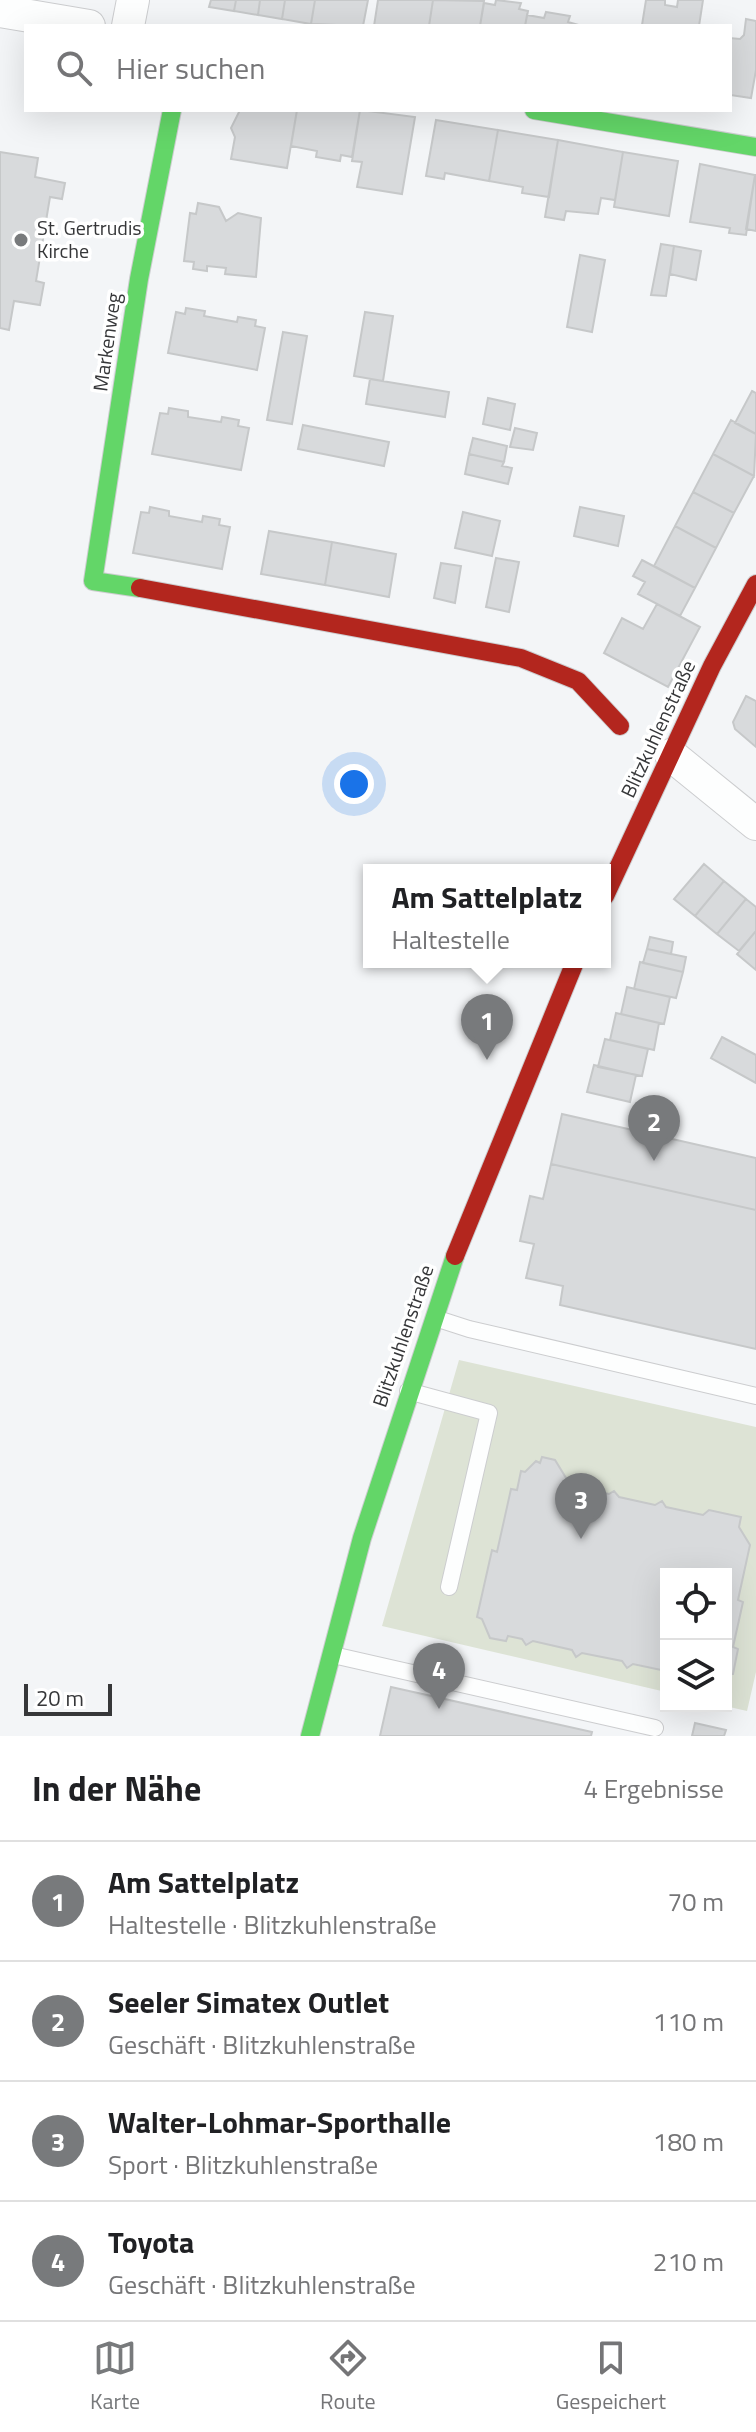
<!DOCTYPE html>
<html lang="de">
<meta charset="utf-8">
<style>
body{margin:0;font-family:"Titillium Web",sans-serif;background:#f6f6f6;color:#202124}
.controls{position:absolute;right:24px;bottom:24px;display:grid;overflow:hidden;border-radius:0px;box-shadow:0 8px 32px #0002}
.controls button{width:72px;height:72px;display:grid;place-items:center;padding:0;border:0;border-bottom:2px solid #e0e0e0;background:#fff;color:#202124;font:40px sans-serif}
.scale{position:absolute;left:24px;bottom:20px;width:88px;box-sizing:border-box;padding-left:8px;border:4px solid #363739;border-top:0;font-size:22px;line-height:28px;white-space:nowrap;color:#363739;-webkit-text-stroke:6px #fff;paint-order:stroke}
.you{position:absolute;left:354px;top:784px;width:28px;height:28px;margin:-20px;border:6px solid #fff;border-radius:50%;background:#1a73e8;box-shadow:0 0 0 12px #1a73e833}
.badge{display:grid;place-items:center;width:52px;height:52px;border-radius:50%;background:#787a7c;color:#fff;font-size:26px;font-weight:700}
.pin{position:absolute;translate:-50% -66px;filter:drop-shadow(0 2px 4px #0008)}
.pin::after{content:'';position:absolute;top:42px;width:28px;height:24px;background:inherit;clip-path:polygon(0 0,100% 0,50% 100%)}
.popup{position:absolute;left:363px;top:864px;width:248px;height:104px;box-sizing:border-box;display:grid;place-content:center;border-radius:0px;background:#fff;filter:drop-shadow(0 2px 6px #0005);font-size:26px;white-space:nowrap;color:#757577}
.popup b{font-size:30px;color:#202124}
.popup::after{content:'';position:absolute;left:50%;top:100%;margin-left:-16px;border:16px solid transparent;border-top-color:#fff}
.list{margin:0;padding:0;list-style:none}
h2{display:flex;justify-content:space-between;align-items:center;height:104px;margin:0;padding:0 32px;font-size:34px}
h2 small{font-size:26px;font-weight:400;color:#757577}
.list li{display:grid;grid-template-columns:52px 1fr auto;gap:24px;align-items:center;box-sizing:border-box;height:120px;padding:0 32px;border-top:2px solid #e0e0e0}
.list b{display:block;font-size:30px;white-space:nowrap}
.list p{margin:0;font-size:26px;white-space:nowrap;color:#757577}
.list em{font-size:26px;font-style:normal;color:#757577}
.icon{flex:none;width:44px;height:44px;fill:none;stroke:currentColor;stroke-width:2;stroke-linecap:round;stroke-linejoin:round}
.map{position:relative;flex:none;width:756px;height:1736px;overflow:hidden}
.search{position:absolute;background:#fff;box-shadow:0 8px 32px #0002;left:24px;right:24px;top:24px;height:88px;display:flex;align-items:center;gap:20px;box-sizing:border-box;padding:0 28px;border-radius:0px;color:#757577;font-size:30px}
.sheet{height:584px;background:#fff}
nav{display:flex;justify-content:space-around;align-items:center;box-sizing:border-box;height:112px;border-top:2px solid #e0e0e0;background:#fff;font-size:22px;color:#757577}
nav a{display:grid;justify-items:center;gap:4px}
nav .on{color:#787a7c}
.map>svg:first-child{display:block}
.garden{fill:#dde3d5}
.building{fill:#d8dadc;stroke:#c6c8c9;stroke-width:2}
.lines{fill:none;stroke-linecap:round;stroke-linejoin:round}
.lane-casing{stroke:#cccdcf;stroke-width:18}
.street-casing{stroke:#cccdcf;stroke-width:34}
.fast-casing{stroke:#cccdcf;stroke-width:20}
.jam-casing{stroke:#cccdcf;stroke-width:20}
.lane{stroke:#fdfefe;stroke-width:16}
.street{stroke:#fdfefe;stroke-width:32}
.fast{stroke:#63d668;stroke-width:18}
.jam{stroke:#b3261e;stroke-width:18}
.poi-dot{fill:#787a7c;stroke:#fff;stroke-width:3}
.labels{text-anchor:middle;stroke-width:7;stroke-linejoin:round;paint-order:stroke}
.poi-label{font-size:20px;fill:#363739;stroke:#fff;text-anchor:start}
.street-label{font-size:20px;fill:#363739;stroke:#fff}
</style>
<div class="map">
<svg width="756" height="1736" viewBox="0 0 756 1736">
<rect width="100%" height="100%" fill="#f3f5f7"/>
<path class="garden" d="M459 1360 756 1427V1672L747 1711 725 1706 726 1574H666V1692L382 1626Z"/>
<path class="building" d="M211 0H236L234 11 209 7Z
M236 0H260L258 15 234 11Z
M260 0H285L282 19 258 15Z
M285 0H315L311 24 282 19Z
M315 0H368L363 26 311 24Z
M378 0H433L429 26H374Z
M433 0 484 1 480 26H429Z
M496 0 521 3 519 9 528 11 525 26H480L484 3 495 5Z
M646 0H665V5L677 7 678 0H703L699 26 642 25Z
M546 12 570 16 568 22 582 26H525L527 15 544 18Z
M746 19 756 21V70L751 98 730 95V38L740 39 744 35Z
M240 110H297L287 168 231 159 235 137 231 128Z
M297 110H360L352 157 341 155 340 161 316 157 317 151 291 146Z
M360 110 415 117 402 194 357 187 362 162 352 161Z
M436 120 498 130 489 181 445 173 444 179 426 176Z
M498 130 558 140 549 197 522 193 523 187 489 181Z
M558 140 623 152 615 200 601 198 598 214 566 211 564 220 545 217Z
M0 152 38 158 35 177 65 183 62 199 50 197 36 281 44 283 40 305 14 301 9 330 0 328Z
M623 152 678 161 669 216 614 207Z
M700 164 755 175 746 235 729 233 730 228 690 222Z
M755 175H756V231L746 229Z
M198 203 219 207 226 221 238 213 261 218 256 277 225 274 226 268 207 266V271L193 269 194 262 184 261 190 213 196 214Z
M661 244 674 246 666 296 651 295Z
M674 246 701 251 696 280 670 274Z
M580 255 605 260 592 332 567 327Z
M186 308 205 311 204 316 237 322 238 317 256 320 255 326 265 328 257 370 168 353 176 312 185 314Z
M365 312 393 316 383 381 354 376Z
M283 332 307 336 292 424 267 420Z
M370 379 449 392 445 417 366 404Z
M752 391 756 393V434L735 423Z
M488 398 515 404 510 430 483 424Z
M169 408 188 411V417L221 422 222 417 239 420 238 426 249 428 241 470 152 454 160 413 168 414Z
M731 420 756 434 754 476 713 454Z
M303 425 389 442 384 466 298 449Z
M515 428 537 433 533 450 510 447Z
M473 438 507 446 504 462 469 454Z
M469 454 504 462 502 466 512 468 508 484 465 474Z
M713 454 754 476 734 513 693 492Z
M693 492 734 513 716 548 675 526Z
M150 507 169 511V516L202 522 203 516 220 519 219 525 230 527 222 569 133 553 141 512 149 513Z
M580 507 624 516 618 546 574 536Z
M463 512 500 521 492 556 455 548Z
M675 526 716 548 695 588 654 566Z
M269 531 332 542 325 585 261 574Z
M332 542 396 554 389 597 325 585Z
M496 558 519 562 509 612 486 607Z
M642 560 695 588 680 616 638 594 645 582 633 576Z
M441 563 461 566 455 603 434 598Z
M657 604 700 627 668 687 604 653 622 618 643 629Z
M746 696 756 701V747L735 729 733 722Z
M704 864 724 881 695 916 674 899Z
M724 881 746 899 717 934 695 916Z
M746 899 756 907V931L739 951 717 934Z
M756 931V970L737 954Z
M650 937 673 942 671 954 647 949Z
M647 949 686 957 683 972 643 963Z
M640 962 683 972 676 998 634 989Z
M627 987 670 997 664 1024 621 1014Z
M616 1013 659 1023 654 1050 610 1040Z
M722 1037 756 1055V1083L711 1058Z
M605 1039 648 1049 642 1076 598 1067Z
M594 1065 636 1075 630 1102 587 1092Z
M562 1114 756 1158V1210L551 1164Z
M551 1164 756 1210V1349L560 1305 563 1286 526 1278 534 1244 520 1241 530 1196 543 1199Z
M542 1457 555 1460 571 1486 609 1494 614 1491 619 1497 655 1505 662 1501 666 1507 703 1515 709 1510 741 1517 739 1527 750 1545 738 1600 743 1602 733 1647 738 1649 733 1674H728L726 1678V1574H666V1671L633 1664 627 1668 622 1661 582 1653 576 1657 572 1650 533 1641 526 1645 522 1639 508 1636 506 1641 490 1638 482 1619 477 1617 492 1550 497 1552 511 1489 517 1490 521 1471 525 1472 536 1461 540 1463Z
M391 1687 592 1732 591 1736H380Z
M695 1723 726 1730 724 1736H692Z"/>
<g class="lines">
<g class="lane-casing">
<path id="lane" d="M435 1318 469 1329 756 1396
M408 1391 489 1413 449 1587
M333 1655 655 1728"/>
</g>
<g class="street-casing">
<path id="street" d="M0 11 89 26
M128 26 133 0
M671 755 756 824"/>
</g>
<g class="fast-casing">
<path id="fast" d="M534 110 756 147
M140 588 93 581 139 279 172 110
M310 1736 362 1538 455 1256"/>
</g>
<g class="jam-casing">
<path id="jam" d="M140 588 521 658 578 681 620 726
M605 896 712 666 756 584
M455 1256 575 962"/>
</g>
<use href="#lane" class="lane"/>
<use href="#street" class="street"/>
<use href="#fast" class="fast"/>
<use href="#jam" class="jam"/>
</g>
<circle class="poi-dot" cx="21" cy="240" r="8"/>
<g class="labels">
<g class="poi-label">
<text x="37" y="235">St. Gertrudis<tspan x="37" dy="23">Kirche</tspan></text>
</g>
<g class="street-label">
<text transform="translate(107 342) rotate(-82)" y="7">Markenweg</text>
<text transform="translate(658 729) rotate(-65)" y="7">Blitzkuhlenstraße</text>
<text transform="translate(403 1336) rotate(-71)" y="7">Blitzkuhlenstraße</text>
</g>
</g>
</svg>
<div class="controls">
<button><svg class="icon" aria-label="locate" viewBox="0 0 24 24"><circle cx="12" cy="12" r="6"/><path d="M12 2v4M12 18v4M2 12h4M18 12h4"/></svg></button>
<button><svg class="icon" aria-label="layers" viewBox="0 0 24 24"><path d="M12 4l9 5-9 5-9-5zM3 14l9 5 9-5"/></svg></button>
</div>
<div class="scale">20 m</div>
<div class="you"></div>
<div class="pin badge" style="left:487px;top:1060px">1</div>
<div class="popup"><b>Am Sattelplatz</b>Haltestelle</div>
<div class="pin badge" style="left:654px;top:1161px">2</div>
<div class="pin badge" style="left:581px;top:1539px">3</div>
<div class="pin badge" style="left:439px;top:1709px">4</div>
<div class="search"><svg class="icon" aria-label="search" viewBox="0 0 24 24"><circle cx="10" cy="10" r="6"/><path d="M15 15l6 6"/></svg>Hier suchen</div>
</div>
<section class="sheet">
<h2>In der Nähe<small>4 Ergebnisse</small></h2>
<ul class="list">
<li><span class="badge">1</span><div><b>Am Sattelplatz</b><p>Haltestelle · Blitzkuhlenstraße</p></div><em>70 m</em></li>
<li><span class="badge">2</span><div><b>Seeler Simatex Outlet</b><p>Geschäft · Blitzkuhlenstraße</p></div><em>110 m</em></li>
<li><span class="badge">3</span><div><b>Walter-Lohmar-Sporthalle</b><p>Sport · Blitzkuhlenstraße</p></div><em>180 m</em></li>
<li><span class="badge">4</span><div><b>Toyota</b><p>Geschäft · Blitzkuhlenstraße</p></div><em>210 m</em></li>
</ul>
</section>
<nav>
<a class="on"><svg class="icon" aria-label="map" viewBox="0 0 24 24"><path d="M3 6l6-2 6 2 6-2v14l-6 2-6-2-6 2zM9 4v14M15 6v14"/></svg>Karte</a>
<a><svg class="icon" aria-label="directions" viewBox="0 0 24 24"><path d="M12 3l9 9-9 9-9-9zM9 14v-3h6M13 9l2 2-2 2"/></svg>Route</a>
<a><svg class="icon" aria-label="saved" viewBox="0 0 24 24"><path d="M7 4h10v16l-5-4-5 4z"/></svg>Gespeichert</a>
</nav>
